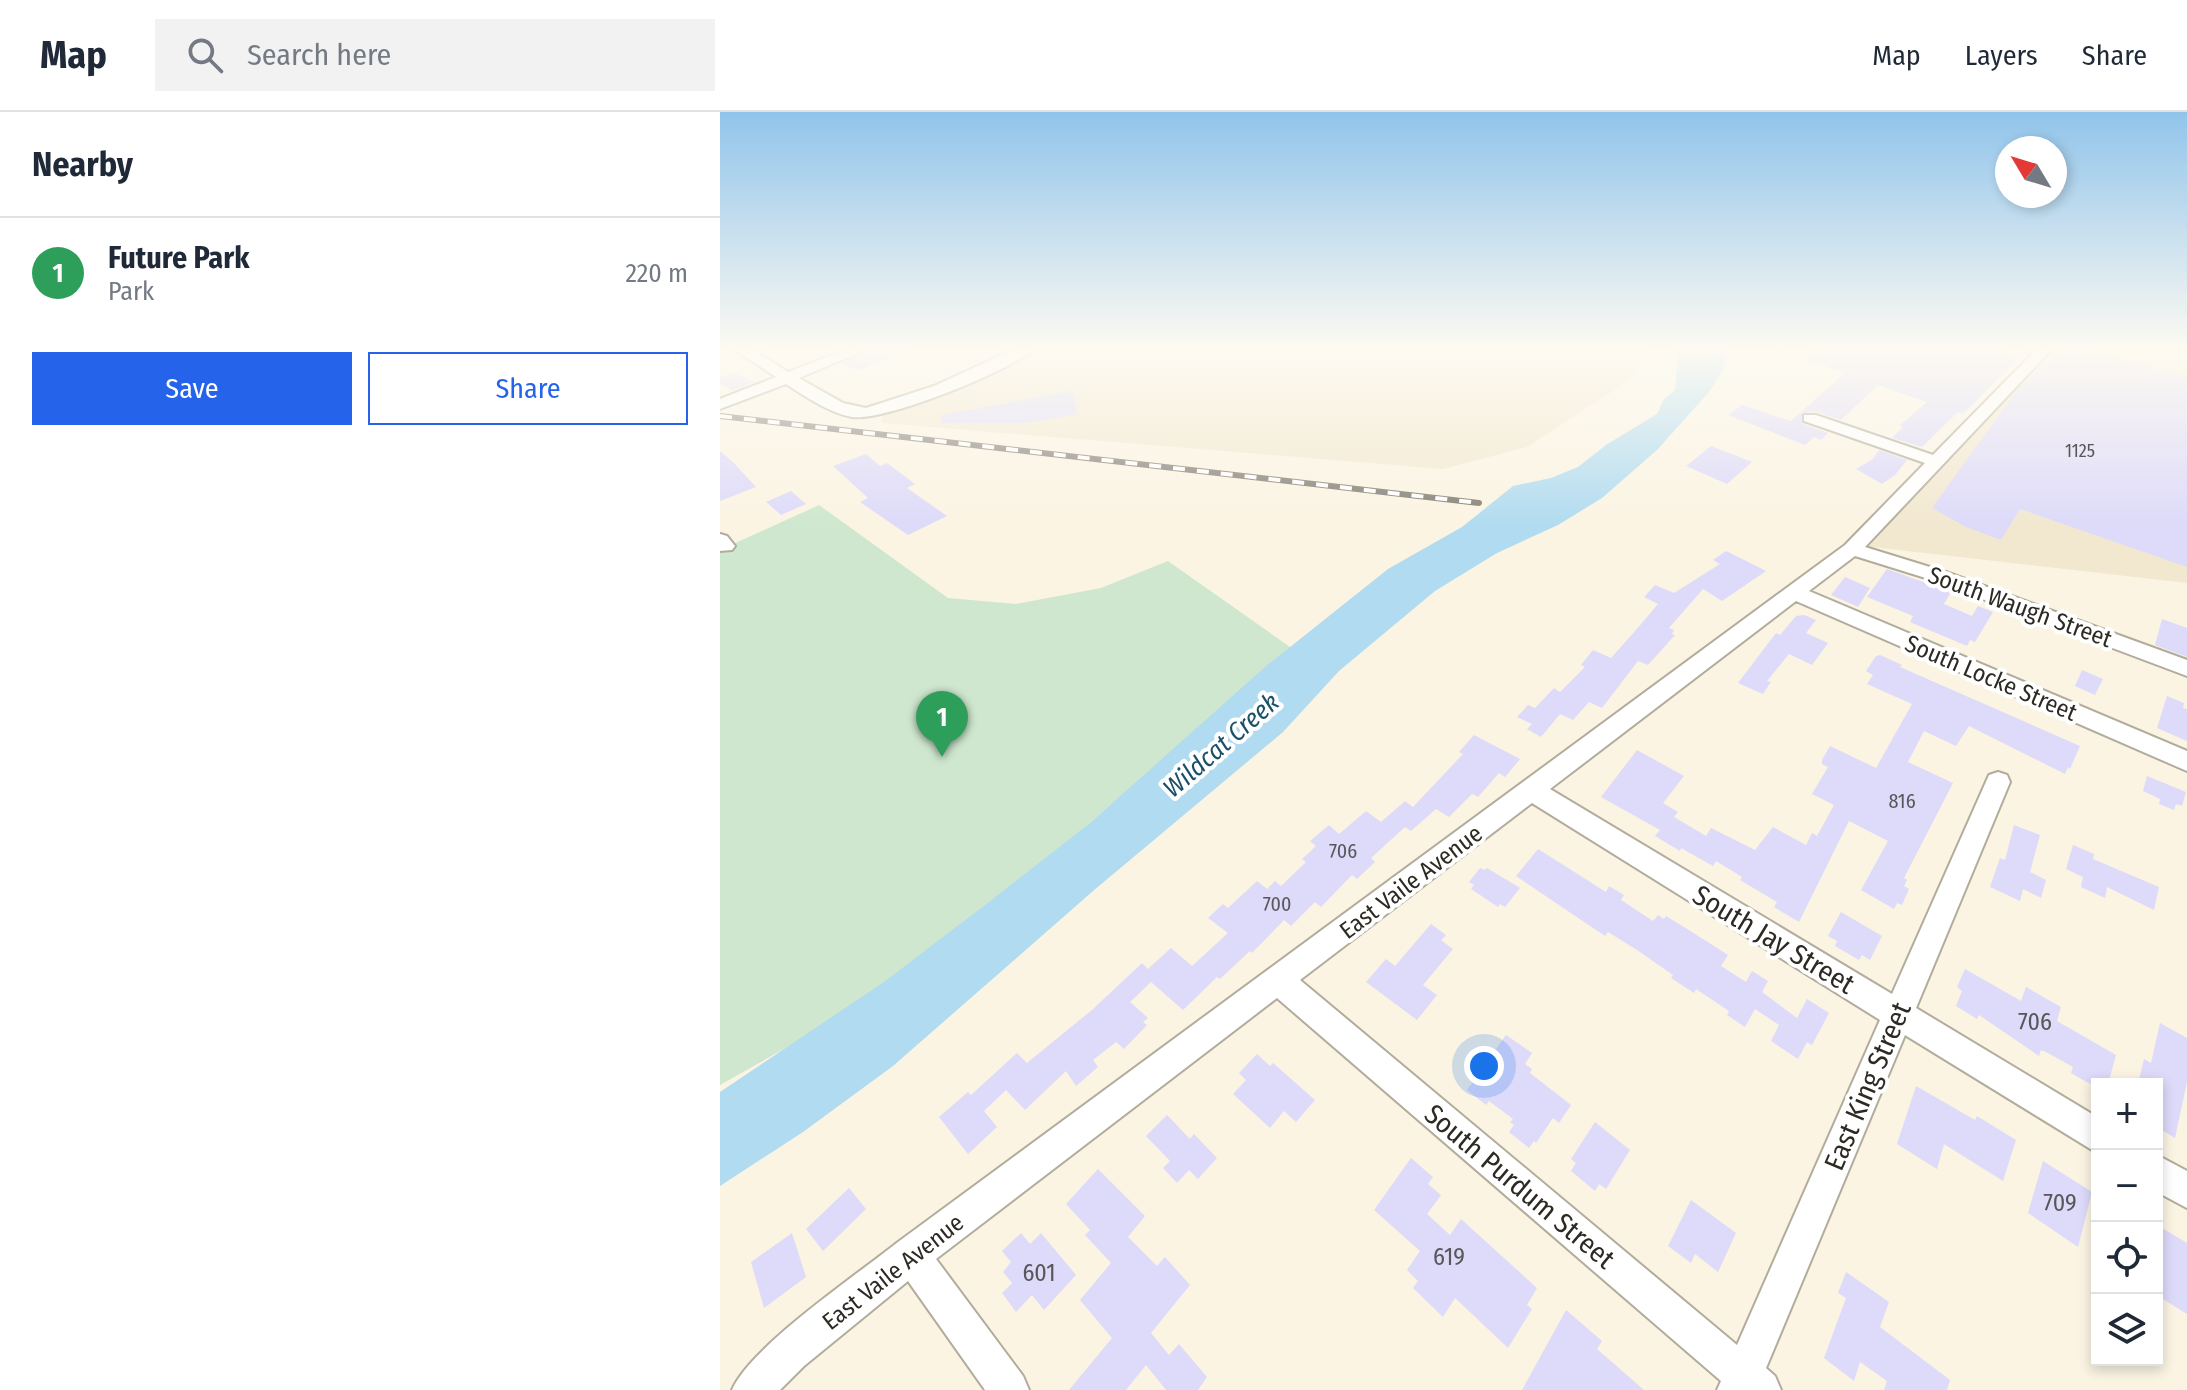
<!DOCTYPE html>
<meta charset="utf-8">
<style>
body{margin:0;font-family:"Fira Sans Condensed",sans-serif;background:#f2f2f3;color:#1f2937}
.controls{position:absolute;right:24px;bottom:24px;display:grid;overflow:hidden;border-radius:0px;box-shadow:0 4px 12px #0003}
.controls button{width:72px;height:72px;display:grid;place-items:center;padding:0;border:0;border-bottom:2px solid #e0e1e3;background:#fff;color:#1f2937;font:40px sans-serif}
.compass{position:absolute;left:1275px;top:24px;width:72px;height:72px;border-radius:50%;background:#fff;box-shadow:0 4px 12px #0003;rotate:308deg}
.you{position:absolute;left:764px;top:954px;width:28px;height:28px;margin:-20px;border:6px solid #fff;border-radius:50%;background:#1a73e8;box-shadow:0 0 0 12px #1a73e833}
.badge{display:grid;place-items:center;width:52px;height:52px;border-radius:50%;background:#2563eb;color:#fff;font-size:26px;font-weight:700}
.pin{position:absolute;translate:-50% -66px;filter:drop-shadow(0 2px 4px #0008)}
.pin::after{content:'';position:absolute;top:42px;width:28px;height:24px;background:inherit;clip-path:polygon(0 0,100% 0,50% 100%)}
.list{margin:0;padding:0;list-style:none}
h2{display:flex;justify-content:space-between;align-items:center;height:104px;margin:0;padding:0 32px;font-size:34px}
h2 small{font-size:26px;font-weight:400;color:#747a83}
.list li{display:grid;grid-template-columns:52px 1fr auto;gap:24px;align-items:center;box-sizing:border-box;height:112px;padding:0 32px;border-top:2px solid #e0e1e3}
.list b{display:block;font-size:30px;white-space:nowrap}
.list p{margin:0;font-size:26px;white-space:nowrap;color:#747a83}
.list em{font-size:26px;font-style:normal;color:#747a83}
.actions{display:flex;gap:16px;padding:24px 32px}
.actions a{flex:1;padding:18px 0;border:2px solid #2563eb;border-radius:0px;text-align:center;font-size:28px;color:#2563eb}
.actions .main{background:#2563eb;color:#fff}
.icon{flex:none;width:44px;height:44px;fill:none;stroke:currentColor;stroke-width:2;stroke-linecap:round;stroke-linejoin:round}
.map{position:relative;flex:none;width:1467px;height:1278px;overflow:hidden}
header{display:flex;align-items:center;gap:48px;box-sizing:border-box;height:112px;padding:0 40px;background:#fff;border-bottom:2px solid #e0e1e3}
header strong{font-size:38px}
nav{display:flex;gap:44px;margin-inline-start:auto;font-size:28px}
.search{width:560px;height:72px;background:#f2f2f3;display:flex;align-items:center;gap:20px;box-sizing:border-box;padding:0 28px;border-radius:0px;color:#747a83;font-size:30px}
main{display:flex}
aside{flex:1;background:#fff}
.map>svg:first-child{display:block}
.built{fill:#f2e8d0}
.green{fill:#cee7ce}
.water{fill:#b0dbf0}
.building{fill:#dddafa}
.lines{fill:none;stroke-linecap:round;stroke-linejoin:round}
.minor-casing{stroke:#b2ac9c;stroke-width:4}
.minor{fill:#fff;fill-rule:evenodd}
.rail-casing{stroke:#847f75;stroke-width:6}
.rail{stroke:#fff;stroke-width:4;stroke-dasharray:12;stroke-linecap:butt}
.labels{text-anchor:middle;stroke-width:8;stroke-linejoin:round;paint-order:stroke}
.far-number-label{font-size:18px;fill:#59565a}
.number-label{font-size:20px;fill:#59565a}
.street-label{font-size:24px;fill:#2d2a24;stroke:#fff}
.near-number-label{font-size:24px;fill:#59565a}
.water-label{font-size:26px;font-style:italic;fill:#1b5168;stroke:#fff}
.near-street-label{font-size:28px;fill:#2d2a24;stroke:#fff}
</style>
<header>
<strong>Map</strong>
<div class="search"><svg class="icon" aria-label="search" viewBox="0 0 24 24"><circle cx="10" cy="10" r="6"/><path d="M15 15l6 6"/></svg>Search here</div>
<nav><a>Map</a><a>Layers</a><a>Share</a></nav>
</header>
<main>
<aside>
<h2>Nearby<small></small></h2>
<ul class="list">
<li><span class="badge" style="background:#2e9e5b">1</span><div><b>Future Park</b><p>Park</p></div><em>220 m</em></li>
</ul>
<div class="actions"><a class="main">Save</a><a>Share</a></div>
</aside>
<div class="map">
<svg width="1467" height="1278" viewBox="0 0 1467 1278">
<rect width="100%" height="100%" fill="#fbf4e3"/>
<path class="built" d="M318 236H927L929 238 910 268 807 335 723 357 162 311 161 303Z
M1326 236H1467V471L1135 433Z"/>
<path class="green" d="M99 393 228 486 296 492 381 476 448 449 570 535 370 711 177 873 0 973V438Z"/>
<path class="water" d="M959 236H1006L1003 258 989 280 937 338 882 386 838 413 777 441 715 479 619 559 563 620 373 779 173 954 83 1020 0 1074V980L164 870 269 790 370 711 545 555 668 457 742 415 793 374 831 366 858 355 886 333 937 302 944 287 955 278Z"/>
<path class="building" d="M153 236H191V237L137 259 121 251Z
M1099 236H1290L1283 243 1297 248 1243 302 1238 300 1202 335 1172 326 1183 315 1179 314 1207 290 1158 273 1121 308 1097 300 1082 301 1083 312 1108 321 1101 328 1094 325 1085 333 1008 303 1022 293 1071 309 1125 261 1085 247Z
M1339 236H1371L1369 239 1467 265V455L1300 397 1281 428 1246 415 1212 396 1295 281 1319 255 1327 253Z
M14 261 35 270 13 279 0 272V266Z
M353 279 357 302 305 311H221V303Z
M991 334 1032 350 1007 372 966 354Z
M1159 338 1187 348 1175 363 1162 372 1136 357 1153 347Z
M0 339 13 350 36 375 0 389Z
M146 342 160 354 167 351 195 372 187 376 227 404 188 423 140 390 148 386 113 354Z
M71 379 86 392 61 403 46 390Z
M1006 439 1046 459 1002 489 983 477 949 516 954 518 952 522 955 523 928 553 918 549 882 596 869 590 853 608 840 602 821 625 807 617 812 612 797 605 808 593 815 596 834 576 840 580 865 555 861 553 873 538 891 546 916 518 938 492 924 485 935 473 954 481 1000 452 993 448Z
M1167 457 1231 480 1224 492 1252 504 1258 494 1273 500 1255 530 1250 528 1247 534 1190 510 1193 504 1147 485Z
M1125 465 1150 476 1138 495 1111 483Z
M1084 503 1096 508 1086 521 1108 531 1092 553 1069 542 1047 569 1051 570 1043 582 1018 571 1056 521 1060 523 1076 504Z
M1442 507 1467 516V545L1435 533Z
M1160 543 1182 553 1180 555 1360 634 1350 657 1348 655 1345 662 1249 614 1236 634 1204 619 1188 650 1233 671 1184 766 1187 768 1184 774 1189 777 1182 793 1177 791 1174 797 1141 778 1168 729 1129 709 1079 810 1054 795 1057 790 1020 768 1022 765 996 749 993 754 961 736 960 739 935 724 940 718 881 685 917 638 964 664 943 691 958 700 954 705 986 724 991 716 1035 738 1053 715 1086 733 1092 721 1097 724 1114 693 1092 682 1108 655 1102 652V648L1110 634 1156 656 1192 592 1147 572 1153 563 1146 559 1156 544Z
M1362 558 1383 567 1375 583 1355 574Z
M1447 584 1464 591 1463 596 1467 597V629L1437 616Z
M754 623 800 647 785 665 779 661 758 685 752 682 729 705 716 697 691 719 685 715 651 746 655 750 637 767 632 763 601 795 595 790 571 814 564 808 532 841 530 839 500 867 497 865 463 898 431 870 410 890 428 906 423 910 427 913 404 937 396 930 373 948 378 955 356 974 346 959 305 998 286 978 264 999 277 1015 248 1042 219 1005 248 980 251 983 297 941 307 951 372 898 422 851 428 857 451 836 472 854 508 821 488 806 503 792 508 796 537 769 547 777 555 769 561 774 586 750 582 747 596 734 590 729 609 713 619 722 646 699 661 710 685 689 693 695 743 642 739 640Z
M1427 664 1466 680 1462 694 1456 692 1454 698 1439 692 1440 687 1423 679Z
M1294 713 1320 723 1310 760 1326 768 1321 786 1303 777 1300 789 1270 775 1280 746 1285 748Z
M1353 733 1374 742 1373 747 1439 775 1434 798 1387 775 1385 786 1361 775 1363 765 1346 757Z
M818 737 886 780 889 774 904 783 901 788 933 809 938 803 944 807 946 804 972 820 1008 843 1001 854 1026 870 1032 859 1048 869 1042 880 1077 906 1087 887 1109 901 1092 933 1087 930 1078 947 1051 929 1059 913 1035 897 1025 915 1007 903 1009 899 976 877 974 881 951 866 953 863 917 838 888 820 885 824 796 764Z
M760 756 765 758 767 756 800 776 785 795 780 792 778 795 751 777 754 773 749 770Z
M1121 800 1162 824 1150 848 1142 843 1139 848 1115 834 1117 829 1108 824Z
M711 812 726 823 721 828 733 837 703 873 717 883 697 908 646 870 666 847 675 854Z
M1245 857 1301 889 1306 875 1341 895 1337 909 1396 943 1388 972H1370L1351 961 1353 955 1326 940 1321 938 1319 944 1259 903 1257 907 1236 894 1242 879 1237 875Z
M1440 911 1467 926V970L1455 1026 1437 1015V972H1418L1424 947 1431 951Z
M786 923 812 941 805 952 812 957 810 961 851 993 839 1011 833 1006 816 1031 814 1029 809 1036 789 1020 794 1013 790 1010 793 1007 769 989 766 993 747 978Z
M537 942 550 954 553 951 595 988 576 1010 564 999 550 1016 513 982 526 968 519 961Z
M1196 974 1255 1008 1257 1004 1296 1028 1283 1069 1224 1032 1217 1057 1177 1032Z
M447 1003 470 1027 474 1022 497 1046 478 1067 469 1058 457 1071 443 1056 450 1049 426 1024Z
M875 1010 910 1038 886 1077 879 1072 875 1079 851 1059 856 1051 851 1047Z
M691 1046 713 1065 708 1072 721 1083 707 1102 730 1123 741 1107 817 1176 807 1193 812 1197 788 1236 735 1186 723 1205 693 1176 698 1169 687 1158 700 1139 654 1098Z
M1323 1049 1372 1080 1358 1135 1308 1101Z
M378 1057 425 1104 408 1125 437 1154 445 1145 470 1173 431 1221 449 1243 459 1232 487 1265 478 1278H446L426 1253 406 1278H349L392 1226 360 1188 391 1151 365 1123 370 1118 346 1092Z
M129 1076 146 1097 103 1139 86 1117Z
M971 1088 1016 1121 998 1160 975 1142 971 1151 948 1134Z
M1437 1113 1467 1131V1202L1438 1184 1440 1169 1437 1168Z
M72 1121 86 1165 44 1196 31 1150Z
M301 1121 310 1132 321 1121 356 1163 324 1198 312 1183 296 1200 282 1181 292 1171 283 1160 291 1150 282 1139Z
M1126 1160 1169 1190 1160 1215 1230 1268 1227 1278H1164L1167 1269 1140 1250 1134 1269 1104 1246 1126 1186 1118 1181Z
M846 1198 882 1229 877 1237 924 1278H802Z"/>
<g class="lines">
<g class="minor-casing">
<path id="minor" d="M12 236H30L68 260 129 236H150L79 266 123 291 146 296 214 274 297 236H316C290 259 165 310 132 305 109 301 85 284 66 272L0 297V287L56 265Z
M1318 236H1333L1145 435 1226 460 1467 548V564L1212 468 1135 444 1089 479 1467 639V659L1076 489 830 677 1172 882 1269 663 1278 660 1287 663 1290 670 1196 896 1377 1005V1041L1185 923 1046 1256 1055 1264 1061 1278H997L1001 1269 557 886 216 1147 303 1264 309 1278H265L188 1169 84 1254 60 1278H12C30 1235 138 1162 178 1130L1125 433 1205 351 1084 309V303H1096L1213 343ZM812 691 1160 908 1017 1233 580 868Z
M0 422 7 424 15 434 12 438 0 439Z
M1437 1043 1467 1059V1096L1437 1080Z"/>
</g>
<use href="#minor" class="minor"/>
<g class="rail-casing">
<path id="rail" d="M0 304 759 391"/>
</g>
<use href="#rail" class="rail"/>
</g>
<linearGradient id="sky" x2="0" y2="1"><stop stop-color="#91c4eb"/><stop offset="0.57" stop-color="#fdfaf2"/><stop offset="1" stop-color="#fdfaf2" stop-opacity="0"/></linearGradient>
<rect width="1467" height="415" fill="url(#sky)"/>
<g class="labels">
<g class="far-number-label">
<text x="1360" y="345">1125</text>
</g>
<g class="number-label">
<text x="1182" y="696">816</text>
<text x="623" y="746">706</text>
<text x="557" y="799">700</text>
</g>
<g class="street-label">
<text transform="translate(1300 495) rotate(20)" y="8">South Waugh Street</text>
<text transform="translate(1271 566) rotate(23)" y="8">South Locke Street</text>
<text transform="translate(691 770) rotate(-37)" y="8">East Vaile Avenue</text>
<text transform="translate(173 1160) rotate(-38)" y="8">East Vaile Avenue</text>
</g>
<g class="near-number-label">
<text x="1315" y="918">706</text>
<text x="1340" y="1099">709</text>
<text x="729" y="1153">619</text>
<text x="319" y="1169">601</text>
</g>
<g class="water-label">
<text transform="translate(501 633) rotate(-41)" y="9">Wildcat Creek</text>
</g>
<g class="near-street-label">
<text transform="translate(1054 827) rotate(31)" y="10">South Jay Street</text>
<text transform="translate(1147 974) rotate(-67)" y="10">East King Street</text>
<text transform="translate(800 1074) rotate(40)" y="10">South Purdum Street</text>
</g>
</g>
</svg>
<div class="controls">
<button>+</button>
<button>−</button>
<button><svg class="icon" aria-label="locate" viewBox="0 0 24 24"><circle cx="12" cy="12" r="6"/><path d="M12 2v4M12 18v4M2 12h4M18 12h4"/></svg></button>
<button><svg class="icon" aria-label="layers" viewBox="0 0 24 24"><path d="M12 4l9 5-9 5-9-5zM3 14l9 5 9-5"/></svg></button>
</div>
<svg class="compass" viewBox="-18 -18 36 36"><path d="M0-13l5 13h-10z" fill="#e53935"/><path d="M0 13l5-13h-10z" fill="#747a83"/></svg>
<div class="you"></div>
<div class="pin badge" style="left:222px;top:645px;background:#2e9e5b">1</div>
</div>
</main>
